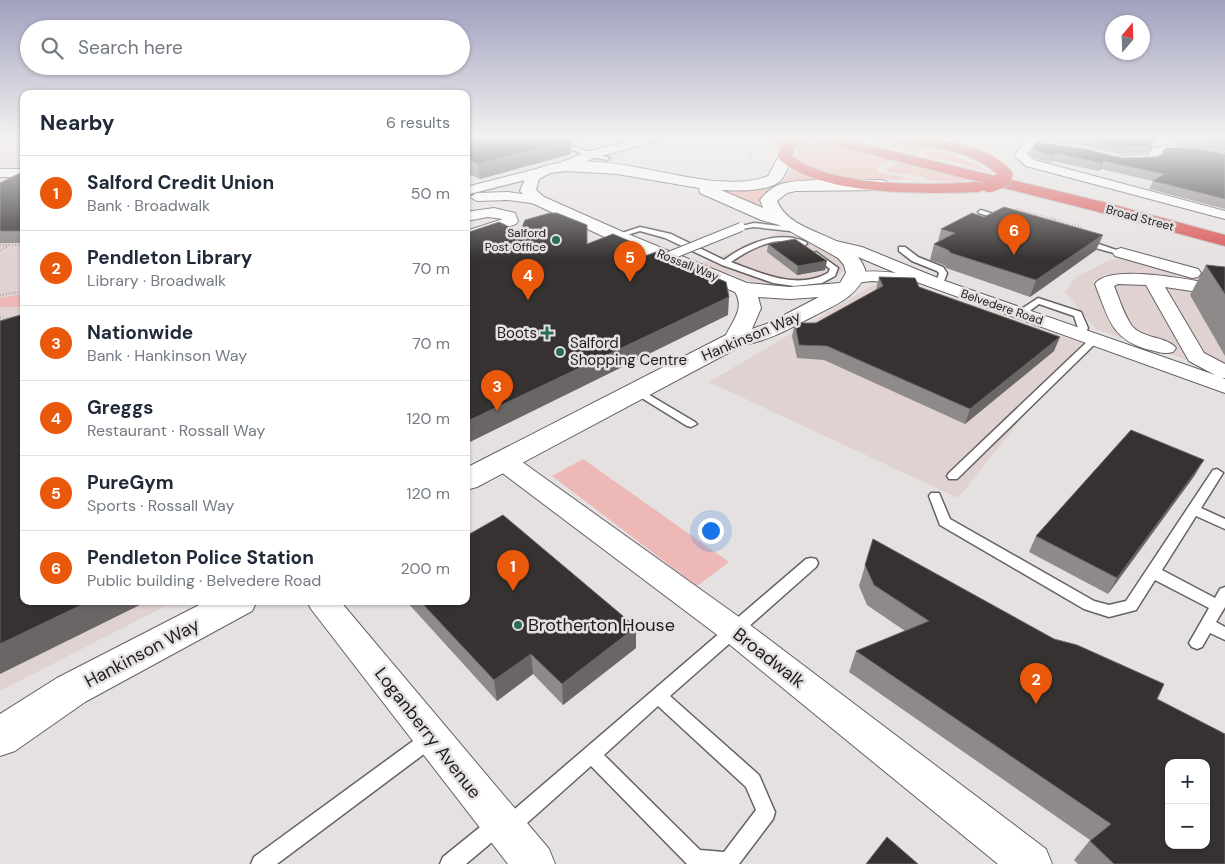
<!DOCTYPE html>
<meta charset="utf-8">
<style>
body{margin:0;font-family:"DM Sans",sans-serif;background:#f6f6f7;color:#1f2937}
.controls{position:absolute;right:15px;bottom:15px;display:grid;overflow:hidden;border-radius:10px;box-shadow:0 1px 4px #0004}
.controls button{width:45px;height:45px;display:grid;place-items:center;padding:0;border:0;border-bottom:1px solid #e0e1e3;background:#fff;color:#1f2937;font:25px sans-serif}
.compass{position:absolute;left:1105px;top:15px;width:45px;height:45px;border-radius:50%;background:#fff;box-shadow:0 1px 4px #0004;rotate:19deg}
.you{position:absolute;left:710px;top:530px;width:18px;height:18px;margin:-12px;border:4px solid #fff;border-radius:50%;background:#1a73e8;box-shadow:0 0 0 8px #1a73e833}
.badge{display:grid;place-items:center;width:32px;height:32px;border-radius:50%;background:#ea580c;color:#fff;font-size:16px;font-weight:700}
.pin{position:absolute;translate:-50% -41px;filter:drop-shadow(0 1px 2px #0008)}
.pin::after{content:'';position:absolute;top:26px;width:18px;height:15px;background:inherit;clip-path:polygon(0 0,100% 0,50% 100%)}
.list{margin:0;padding:0;list-style:none}
h2{display:flex;justify-content:space-between;align-items:center;height:65px;margin:0;padding:0 20px;font-size:21px}
h2 small{font-size:16px;font-weight:400;color:#747a83}
.list li{display:grid;grid-template-columns:32px 1fr auto;gap:15px;align-items:center;box-sizing:border-box;height:75px;padding:0 20px;border-top:1px solid #e0e1e3}
.list b{display:block;font-size:19px;white-space:nowrap}
.list p{margin:0;font-size:16px;white-space:nowrap;color:#747a83}
.list em{font-size:16px;font-style:normal;color:#747a83}
.icon{flex:none;width:28px;height:28px;fill:none;stroke:currentColor;stroke-width:2;stroke-linecap:round;stroke-linejoin:round}
.map{position:relative;flex:none;width:1225px;height:864px;overflow:hidden}
.search{position:absolute;background:#fff;box-shadow:0 1px 4px #0004;left:20px;top:20px;width:450px;height:55px;display:flex;align-items:center;gap:12px;box-sizing:border-box;padding:0 18px;border-radius:28px;color:#747a83;font-size:19px}
.panel{position:absolute;background:#fff;box-shadow:0 1px 4px #0004;left:20px;top:90px;width:450px;height:515px;border-radius:10px}
.map>svg:first-child{display:block}
.built{fill:#e0d2d1}
.green{fill:#edb8b5}
.lines{fill:none;stroke-linecap:round;stroke-linejoin:round}
.lane-casing{stroke:#656261;stroke-width:3}
.street-casing{stroke:#656261;stroke-width:2}
.secondary-casing{stroke:#656261;stroke-width:2}
.primary-casing{stroke:#c0c0c0;stroke-width:2}
.highway-casing{stroke:#c0c0c0;stroke-width:2}
.path-far1{stroke:#888685;stroke-width:2;stroke-dasharray:0.5 2;stroke-linecap:butt}
.path{stroke:#888685;stroke-width:2.5;stroke-dasharray:0.5 2.5;stroke-linecap:butt}
.lane{fill:#fff;fill-rule:evenodd}
.street{fill:#fff;fill-rule:evenodd}
.secondary{fill:#fff;fill-rule:evenodd}
.primary{fill:#e99c9d;fill-rule:evenodd}
.highway{fill:#da5a5b;fill-rule:evenodd}
.lane-bridge-casing{stroke:#656261;stroke-width:10;stroke-linecap:butt}
.highway-bridge-casing{stroke:#c0c0c0;stroke-width:16;stroke-linecap:butt}
.path-bridge{stroke:#888685;stroke-width:2;stroke-dasharray:0.5 2;stroke-linecap:butt}
.lane-bridge{stroke:#fff;stroke-width:8}
.highway-bridge{stroke:#da5a5b;stroke-width:15}
.wall{fill:#8e8a89}
.shaded-wall{fill:#6a6666}
.building{fill:#363232;stroke:#6a6666;fill-rule:evenodd}
.poi-dot{fill:#2a6b59;stroke:#e5e1e0;stroke-width:2}
.labels{text-anchor:middle;stroke-width:5;stroke-linejoin:round;paint-order:stroke}
.far-street-label{font-size:12px;fill:#1e1d1d;stroke:#e5e1e0}
.far-poi-label{font-size:12px;fill:#1e1d1d;stroke:#e5e1e0;text-anchor:end}
.poi-label{font-size:15px;fill:#1e1d1d;stroke:#e5e1e0;text-anchor:end}
.street-label{font-size:15px;fill:#1e1d1d;stroke:#e5e1e0}
.near-poi-label{font-size:18px;fill:#1e1d1d;stroke:#e5e1e0;text-anchor:start}
.near-street-label{font-size:18px;fill:#1e1d1d;stroke:#e5e1e0}
</style>
<div class="map">
<svg width="1225" height="864" viewBox="0 0 1225 864">
<rect width="100%" height="100%" fill="#e5e1e0"/>
<path class="built" d="M0 138H24V601H175L0 691Z
M781 232 809 240 836 255 845 269 829 284 807 289 771 288 700 264Z
M1151 257 1225 278V373L1096 329 1065 292 1075 278 1109 260Z
M877 283 916 285 1082 343 958 498 709 382Z"/>
<path class="green" d="M836 139 865 141 845 147 894 160 877 167 878 172 919 180C891 179 820 183 799 159L797 151 800 145 811 141Z
M875 141 922 146 926 148 914 152 871 142Z
M932 149C940 150 984 166 987 171L921 154Z
M901 162 969 180 956 182 928 180 918 176 892 173 884 170Z
M792 171 820 179C807 186 750 181 761 209L722 192 770 186 783 181Z
M24 294V307H0V298Z
M583 459 729 562 697 586 552 476Z"/>
<g class="lines">
<g class="lane-casing">
<path id="lane" d="M543 138H552L591 153 610 158 607 160 588 156Z
M981 210 1006 218 1008 219 1004 221 979 213 978 212Z
M754 223 799 228 803 230 799 232 754 227 741 229 737 227Z
M640 227 671 234 724 260C747 243 778 230 806 242L807 244 803 246C799 245 795 243 792 242 771 237 747 251 731 262 763 274 796 290 828 273L830 269 812 254 816 252 838 268 835 276 822 283 794 286 773 283 722 265 665 238 640 231 617 238 613 236Z
M1081 240H1087L1125 253 1121 255 1081 244Z
M899 247H905L918 257 943 267 947 273 942 287H936L935 285 939 273 937 271 912 261 899 251Z
M1038 298 1081 312 1088 328 1083 337H1077L1075 335 1078 328 1074 316 1039 304 1023 316H1017V312Z
M1094 337 1099 340 1097 342 957 479H949L947 476 949 473 1091 338Z
M636 387 695 422 697 424 691 427 687 426 632 392 631 390 632 388Z
M1217 469 1223 473 1201 508 1225 519V529L1196 516 1162 570 1215 598 1220 589 1225 587V607L1216 622 1225 627V640L1210 633 1202 647 1197 649 1192 647 1189 643 1209 608 1155 580 1136 610 1109 617 1084 609 940 525 929 496 931 493H939L950 519 1094 601 1109 605 1126 601 1213 470Z
M811 558 816 559 818 563 816 567 670 696 759 775 775 812 773 819 739 864H687L591 766 517 832 510 835 504 832 466 864H440L443 857 490 819 497 816 503 819 806 559ZM658 706 746 787 756 810 724 852 700 850 604 755Z
M430 731 436 733 439 739 436 745 277 864H251L254 857 424 733Z"/>
</g>
<g class="street-casing">
<path id="street" d="M641 138H661L659 140 594 158 565 170 561 171 555 167 557 164 586 152Z
M1030 139 1067 144 1073 148 1067 152 1033 147 1027 154 1034 160 1225 211V219L1026 166 1014 155 1026 141Z
M1166 146 1191 147 1225 153V161L1191 154H1161L1156 162 1152 163 1121 164 1115 160 1121 156 1148 155 1153 148Z
M544 167 550 171 549 174 466 195V187Z
M0 169H24V177H0Z
M508 192 543 197 545 200 543 203 538 204 508 200 477 201 470 197 477 193Z
M494 208 515 213 518 221 516 224 466 241V231L503 219 488 217 466 221V212Z
M827 239 862 247 945 281 1215 375 1189 361 1146 285 1118 284 1114 286C1119 298 1124 315 1132 326 1141 338 1168 337 1176 348L1173 352C1164 355 1156 351 1146 349 1110 338 1108 316 1095 284 1110 262 1200 282 1225 286V296L1165 287 1204 353 1225 364V378H1222L1225 379V393L914 281 906 284 872 281 855 283 849 282 846 278 849 274C865 270 880 271 896 273L851 254 821 247 819 244 821 241Z
M1121 248 1198 269 1201 273 1198 277 1192 278 1115 256 1113 253 1115 250Z
M502 452 511 454 746 622 1046 849 1052 864H998L724 640 493 466 490 460 493 454Z
M307 601H340L549 849 555 864H508L311 609Z"/>
</g>
<g class="secondary-casing">
<path id="secondary" d="M785 153 790 154 792 157C788 164 787 172 782 179 771 192 737 191 721 190L763 208 760 200C764 194 772 188 778 185 801 177 855 181 881 180L887 182 889 185 887 188 881 190 796 191 787 193 777 201C792 238 856 231 866 273 857 297 835 305 814 316 788 329 771 340 743 345L477 487 466 490V468L726 335C733 320 745 308 735 292L611 240 532 203 520 191 527 174C580 144 657 176 715 181 733 182 751 183 768 176L780 154ZM566 171 617 174 699 188 700 193 761 220 779 225 838 258 844 265 846 273 840 283 790 287 747 283 623 232 544 197 536 190 539 179 550 173ZM758 297 790 299 819 297 769 323 752 329 761 308Z
M207 601H257L252 611 85 702 15 751 0 756V714L57 678Z"/>
</g>
<g class="primary-casing">
<path id="primary" d="M768 138H782L792 148 790 151H780Z"/>
</g>
<g class="highway-casing">
<path id="highway" d="M790 138H811L810 141 795 146 792 156C833 188 927 185 978 182L984 184 986 187 984 190 978 192C924 194 822 196 780 160L778 157 781 146Z
M816 138H839L1107 203 1225 235V246L1095 211 817 141Z
M886 138C923 138 988 139 1013 174L1010 177H1000C979 155 947 149 919 145 909 143 892 145 886 138Z"/>
</g>
<path class="path-far1" d="M744 138 754 166
M1016 209 1057 220"/>
<path class="path" d="M1052 219 1082 227
M0 245H9L0 251
M9 245H24
M0 295 24 291
M0 318 11 319"/>
<use href="#lane" class="lane"/>
<use href="#street" class="street"/>
<use href="#secondary" class="secondary"/>
<use href="#primary" class="primary"/>
<use href="#highway" class="highway"/>
<g class="lane-bridge-casing">
<path id="lane-bridge" d="M654 262 741 227"/>
</g>
<g class="highway-bridge-casing">
<path id="highway-bridge" d="M989 185 1003 180 1005 175"/>
</g>
<path class="path-bridge" d="M897 161 917 153"/>
<use href="#lane-bridge" class="lane-bridge"/>
<use href="#highway-bridge" class="highway-bridge"/>
</g>
<path class="wall" d="M466 138H587L571 142V154L480 179 466 173Z
M1042 138H1151L1155 139 1152 147 1147 153 1118 154 1083 145 1042 139Z
M1163 138H1225V151L1178 144Z
M1033 147 1121 158 1225 154V209L1149 189 1153 181 1101 169 1098 171 1053 161 1052 163 1035 158 1030 154Z
M24 171V243H0V183Z
M984 217 1103 235 1096 250 1030 297 946 268 944 265 930 260 934 244 938 242 941 229Z
M768 244 825 270 797 275 767 252Z
M1206 265 1225 267V356L1190 295Z
M879 277 919 287 1054 351 965 424 824 360 797 358 792 336 795 323H816L876 290Z
M1195 475 1108 594 1029 552 1036 536Z
M873 539 1157 699 1225 864H1078L1074 860 1090 840 849 672 856 651 905 631 867 605 859 586Z
M406 601H466L636 627V648L563 705 533 674 497 701Z"/>
<path class="shaded-wall" d="M570 138H587L571 142V154L480 179 478 164 570 141Z
M1155 139 1152 147 1147 153 1150 146Z
M1104 161 1101 169 1098 171 1101 163Z
M1103 235 1096 250 1030 297 1036 280Z
M641 246 640 262 637 250Z
M827 261 825 270 797 275 798 266Z
M729 297 728 315 466 444V422Z
M1060 337 1054 351 965 424 970 409Z
M1204 460 1195 475 1108 594 1117 578Z
M90 601H148L0 674V644Z
M636 627V648L563 705 562 684Z
M531 654 533 674 497 701 494 680Z"/>
<path class="building" d="M466 138H564L571 140 478 164 466 159Z
M1088 138H1151L1155 139 1150 146 1121 147Z
M1192 138H1225V143Z
M1036 142 1085 149 1121 158 1156 157 1161 155 1165 148H1194L1225 154V199L1153 181 1164 174 1104 161 1101 163 1056 153 1054 156 1037 151 1033 147Z
M24 171V231H0V183Z
M1004 207 1103 235 1036 280 951 253 948 250 934 244 955 233 941 229 972 213 984 217Z
M550 213H557L587 225V244L613 234 641 246 637 250 640 255 645 256 656 252 726 282 729 297 466 422V233L499 222 520 232 525 220Z
M795 239 827 261 798 266 768 244Z
M1206 265 1225 267V294Z
M879 277 915 278 919 287 1060 337 970 409 827 346 799 345 795 323H816L883 286Z
M24 314V601H90L0 644V321Z
M1131 430 1204 460 1117 578 1036 536Z
M503 515 636 627 562 684 531 654 494 680 420 601H466V536Z
M873 539 1054 639 1077 645 1164 684 1157 699 1225 734V864H1114L1090 841 1111 824 856 651 929 621 874 585 865 565ZM1169 763H1206V845H1169Z
M887 837 918 864H866Z"/>
<linearGradient id="sky" x2="0" y2="1"><stop stop-color="#9fa0be"/><stop offset="0.53" stop-color="#f3f2f1"/><stop offset="1" stop-color="#f3f2f1" stop-opacity="0"/></linearGradient>
<rect width="1225" height="259" fill="url(#sky)"/>
<g class="poi-dot">
<circle cx="556" cy="240" r="5"/>
<path d="M544.5 325.5h5v5h5v5h-5v5h-5v-5h-5v-5h5z"/>
<circle cx="560" cy="352" r="5"/>
<circle cx="518" cy="625" r="5"/>
</g>
<g class="labels">
<g class="far-street-label">
<text transform="translate(1140 218) rotate(15)" y="4">Broad Street</text>
<text transform="translate(688 265) rotate(22)" y="4">Rossall Way</text>
<text transform="translate(1002 307) rotate(19)" y="4">Belvedere Road</text>
</g>
<g class="far-poi-label">
<text x="546" y="237">Salford<tspan x="546" dy="14">Post Office</tspan></text>
</g>
<g class="poi-label">
<text x="537" y="338">Boots</text>
<text x="570" y="348" text-anchor="start">Salford<tspan x="570" dy="17">Shopping Centre</tspan></text>
</g>
<g class="street-label">
<text transform="translate(751 336) rotate(-23)" y="5">Hankinson Way</text>
</g>
<g class="near-poi-label">
<text x="528" y="631">Brotherton House</text>
</g>
<g class="near-street-label">
<text transform="translate(142 653) rotate(-28)" y="6">Hankinson Way</text>
<text transform="translate(769 658) rotate(38)" y="6">Broadwalk</text>
<text transform="translate(428 733) rotate(52)" y="6">Loganberry Avenue</text>
</g>
</g>
</svg>
<div class="controls">
<button>+</button>
<button>−</button>
</div>
<svg class="compass" viewBox="-18 -18 36 36"><path d="M0-13l5 13h-10z" fill="#e53935"/><path d="M0 13l5-13h-10z" fill="#747a83"/></svg>
<div class="you"></div>
<div class="pin badge" style="left:513px;top:591px">1</div>
<div class="pin badge" style="left:1036px;top:704px">2</div>
<div class="pin badge" style="left:497px;top:411px">3</div>
<div class="pin badge" style="left:528px;top:300px">4</div>
<div class="pin badge" style="left:630px;top:282px">5</div>
<div class="pin badge" style="left:1014px;top:255px">6</div>
<div class="search"><svg class="icon" aria-label="search" viewBox="0 0 24 24"><circle cx="10" cy="10" r="6"/><path d="M15 15l6 6"/></svg>Search here</div>
<section class="panel">
<h2>Nearby<small>6 results</small></h2>
<ul class="list">
<li><span class="badge">1</span><div><b>Salford Credit Union</b><p>Bank · Broadwalk</p></div><em>50 m</em></li>
<li><span class="badge">2</span><div><b>Pendleton Library</b><p>Library · Broadwalk</p></div><em>70 m</em></li>
<li><span class="badge">3</span><div><b>Nationwide</b><p>Bank · Hankinson Way</p></div><em>70 m</em></li>
<li><span class="badge">4</span><div><b>Greggs</b><p>Restaurant · Rossall Way</p></div><em>120 m</em></li>
<li><span class="badge">5</span><div><b>PureGym</b><p>Sports · Rossall Way</p></div><em>120 m</em></li>
<li><span class="badge">6</span><div><b>Pendleton Police Station</b><p>Public building · Belvedere Road</p></div><em>200 m</em></li>
</ul>
</section>
</div>
